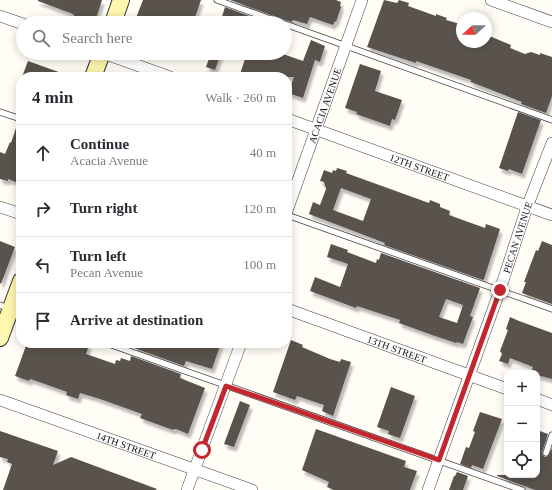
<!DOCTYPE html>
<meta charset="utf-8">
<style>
body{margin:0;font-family:"Times New Roman",serif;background:#f7f7f7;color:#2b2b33}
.controls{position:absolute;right:12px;bottom:12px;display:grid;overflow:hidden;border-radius:8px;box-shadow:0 2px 10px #0003}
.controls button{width:36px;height:36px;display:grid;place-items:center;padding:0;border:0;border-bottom:1px solid #e1e1e2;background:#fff;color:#2b2b33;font:20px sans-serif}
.compass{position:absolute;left:456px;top:12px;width:36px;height:36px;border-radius:50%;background:#fff;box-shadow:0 2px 10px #0003;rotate:249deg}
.stop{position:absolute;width:12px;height:12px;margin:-9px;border:3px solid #c4262e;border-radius:50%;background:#fff}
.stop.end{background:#c4262e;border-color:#fff;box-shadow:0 1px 4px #0008}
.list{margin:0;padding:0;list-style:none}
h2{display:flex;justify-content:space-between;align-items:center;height:52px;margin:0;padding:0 16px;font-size:17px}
h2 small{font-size:13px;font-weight:400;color:#7c7c81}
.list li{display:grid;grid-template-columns:26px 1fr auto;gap:12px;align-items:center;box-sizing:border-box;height:56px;padding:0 16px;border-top:1px solid #e1e1e2}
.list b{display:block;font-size:15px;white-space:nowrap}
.list p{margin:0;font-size:13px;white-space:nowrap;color:#7c7c81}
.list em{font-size:13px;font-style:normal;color:#7c7c81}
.icon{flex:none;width:22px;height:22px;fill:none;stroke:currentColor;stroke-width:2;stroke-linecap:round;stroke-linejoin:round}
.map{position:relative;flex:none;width:552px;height:490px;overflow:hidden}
.search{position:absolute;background:#fff;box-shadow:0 2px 10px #0003;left:16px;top:16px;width:276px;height:44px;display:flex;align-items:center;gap:10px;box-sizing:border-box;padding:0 14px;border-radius:22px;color:#7c7c81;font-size:15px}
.panel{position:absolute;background:#fff;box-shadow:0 2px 10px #0003;left:16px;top:72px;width:276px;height:276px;border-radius:16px}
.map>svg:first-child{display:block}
.building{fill:#5a524d;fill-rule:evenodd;filter:url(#shadow)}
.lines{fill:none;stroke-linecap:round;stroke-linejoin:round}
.lane-casing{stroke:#444;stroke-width:7}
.street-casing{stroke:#444;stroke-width:12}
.secondary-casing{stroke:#333;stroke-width:18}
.lane{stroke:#fff;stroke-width:5.5}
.street{stroke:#fff;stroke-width:11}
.secondary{stroke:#fff6b0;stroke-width:16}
.route{stroke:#c4262e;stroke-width:5}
.labels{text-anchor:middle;stroke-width:4;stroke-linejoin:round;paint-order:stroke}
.street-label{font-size:10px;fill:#111;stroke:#fff}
</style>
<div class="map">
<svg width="552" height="490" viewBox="0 0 552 490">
<defs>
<filter id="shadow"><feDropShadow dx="2.5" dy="4.5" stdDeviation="1" flood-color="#0004"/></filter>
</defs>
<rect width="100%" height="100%" fill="#fffdf5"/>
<path class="building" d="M38 0H102L96 19 88 22 73 15V14L38 1Z
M143 0H201L193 23H134Z
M230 0H336L341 2 340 6 341 7 336 22 335 21 333 25 310 17 307 24 293 20 292 22 285 20Z
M384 0 397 3 399 0 409 3 408 6 436 16V14L447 18 446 20 460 24 459 27 462 28V42H486L487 35 511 45 510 48 525 54 531 52 540 55V53L552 57V96L546 113 521 104 522 102 471 82V80L416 61V63L367 47Z
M225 7 269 23H220Z
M311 40 325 46 320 62 315 60 303 98 288 93 294 77H239L247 53H280L303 61Z
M211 53H221L215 70 206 67Z
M28 61 67 75V77H22Z
M360 64 381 71 375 91 402 100 395 120 392 119 390 126 356 114 357 112 345 108Z
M518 112 541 120 522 174 509 169 508 171 499 168Z
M18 122 21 123V184L8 179V181L0 179V152L5 154 10 142 11 143Z
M337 168 347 171 346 173 429 203 430 200 440 204V207L450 211 449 215 485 228 486 224 500 229 484 279 483 280 384 245 385 243 309 214 313 202 320 205 326 189 324 182 320 181 324 170 332 173 333 170 336 171ZM341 188 371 199 363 221 333 210Z
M0 241 15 247 1 284 0 283Z
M542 241 552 245V304L522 293 526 282H524L536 250 538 251Z
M331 244 348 250 347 252 376 263 377 259 379 260 381 253 480 288 470 316 473 317 463 344 457 342 456 343 432 335 399 323 400 320 357 306 356 308 310 291 315 277 340 287 348 264 327 257ZM446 299 463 305 457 323 439 317Z
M510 317 519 321 552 333V379L537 375V373H531L533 367 510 358 508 364 499 361 502 354 500 351 508 330 506 329Z
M291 340 303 345 302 347 330 359 340 362 341 359 351 362 333 416 322 411 324 405 297 396 295 400 273 392Z
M27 343H84L89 345 86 354 115 364 116 360 120 361 121 358 130 361 131 356 181 374 180 378 205 388 188 434 176 429H174L173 430 140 418 142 414 100 399 80 393 78 399 66 395 67 392 42 383 30 379 29 381 15 376Z
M136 343H221L212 369 186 361 184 366 134 348Z
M391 387 415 396 400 438 388 434 389 431 377 427Z
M240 401 250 405 234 447 224 444Z
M480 412 502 419 483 469 472 465 471 468 460 464 466 447 469 448 475 432 473 431Z
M316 429 406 461 404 467 417 471 410 490H334L327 487 329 482 302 470Z
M537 430 548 434 542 452 543 456 545 457 548 456 552 448V490H535L497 476V475H537Z
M0 431 58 451 53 465 71 457 157 489 156 490H3L12 464 7 462 8 459 0 457Z
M457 472 468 476 463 490H449L454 476H455Z"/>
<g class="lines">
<g class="lane-casing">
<path id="lane" d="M217 0 282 23
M285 24 552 120
M0 112 21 119
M287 215 552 309
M0 305 21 313
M106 343 522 490
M546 453 552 435"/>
</g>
<g class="street-casing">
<g id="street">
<path d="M491 0 552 22"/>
<path d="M0 16 23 24"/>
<path d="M103 53 170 77"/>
<path id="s1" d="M287 119 552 215"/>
<path d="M0 207 21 214"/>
<path id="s2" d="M287 211 362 0"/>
<path id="s3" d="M287 309 507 389"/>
<path d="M537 399 552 405"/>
<path id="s4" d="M0 400 252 490"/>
<path d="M187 490 241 343"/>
<path id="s5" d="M428 490 500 290 527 207 552 143"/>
</g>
</g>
<g class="secondary-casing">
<path id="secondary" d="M113 23 121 0
M93 77 102 53
M0 338 21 281"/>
</g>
<use href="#lane" class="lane"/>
<use href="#street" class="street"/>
<use href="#secondary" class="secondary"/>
</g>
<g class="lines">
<path class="route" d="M202 450 226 386 439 460 500 290"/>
</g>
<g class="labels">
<g class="street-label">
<text dy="4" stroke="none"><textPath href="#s2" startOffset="112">ACACIA AVENUE</textPath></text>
<text dy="4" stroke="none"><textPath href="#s1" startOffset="141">12TH STREET</textPath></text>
<text dy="4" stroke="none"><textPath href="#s5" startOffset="268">PECAN AVENUE</textPath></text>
<text dy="4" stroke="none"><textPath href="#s3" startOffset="117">13TH STREET</textPath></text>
<text dy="4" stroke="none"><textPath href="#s4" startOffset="134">14TH STREET</textPath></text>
</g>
</g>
</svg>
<div class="controls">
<button>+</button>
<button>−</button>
<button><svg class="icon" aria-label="locate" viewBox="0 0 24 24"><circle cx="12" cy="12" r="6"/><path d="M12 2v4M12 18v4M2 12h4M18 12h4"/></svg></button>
</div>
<svg class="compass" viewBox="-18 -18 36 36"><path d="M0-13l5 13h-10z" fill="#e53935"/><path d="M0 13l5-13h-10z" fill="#7c7c81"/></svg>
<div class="stop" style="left:202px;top:450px"></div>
<div class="stop end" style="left:500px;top:290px"></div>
<div class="search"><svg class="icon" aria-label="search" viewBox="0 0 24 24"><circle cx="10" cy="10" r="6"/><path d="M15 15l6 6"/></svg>Search here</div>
<section class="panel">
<h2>4 min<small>Walk · 260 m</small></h2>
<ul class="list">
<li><svg class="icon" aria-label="ahead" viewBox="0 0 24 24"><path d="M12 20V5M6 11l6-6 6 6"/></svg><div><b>Continue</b><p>Acacia Avenue</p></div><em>40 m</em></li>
<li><svg class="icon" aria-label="right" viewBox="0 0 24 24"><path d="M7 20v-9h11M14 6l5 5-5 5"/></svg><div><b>Turn right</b></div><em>120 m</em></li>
<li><svg class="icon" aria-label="left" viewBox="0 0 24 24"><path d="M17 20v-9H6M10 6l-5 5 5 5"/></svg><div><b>Turn left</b><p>Pecan Avenue</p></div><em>100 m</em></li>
<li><svg class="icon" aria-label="arrive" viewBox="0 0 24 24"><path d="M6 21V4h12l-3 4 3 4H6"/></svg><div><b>Arrive at destination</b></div></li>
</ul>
</section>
</div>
